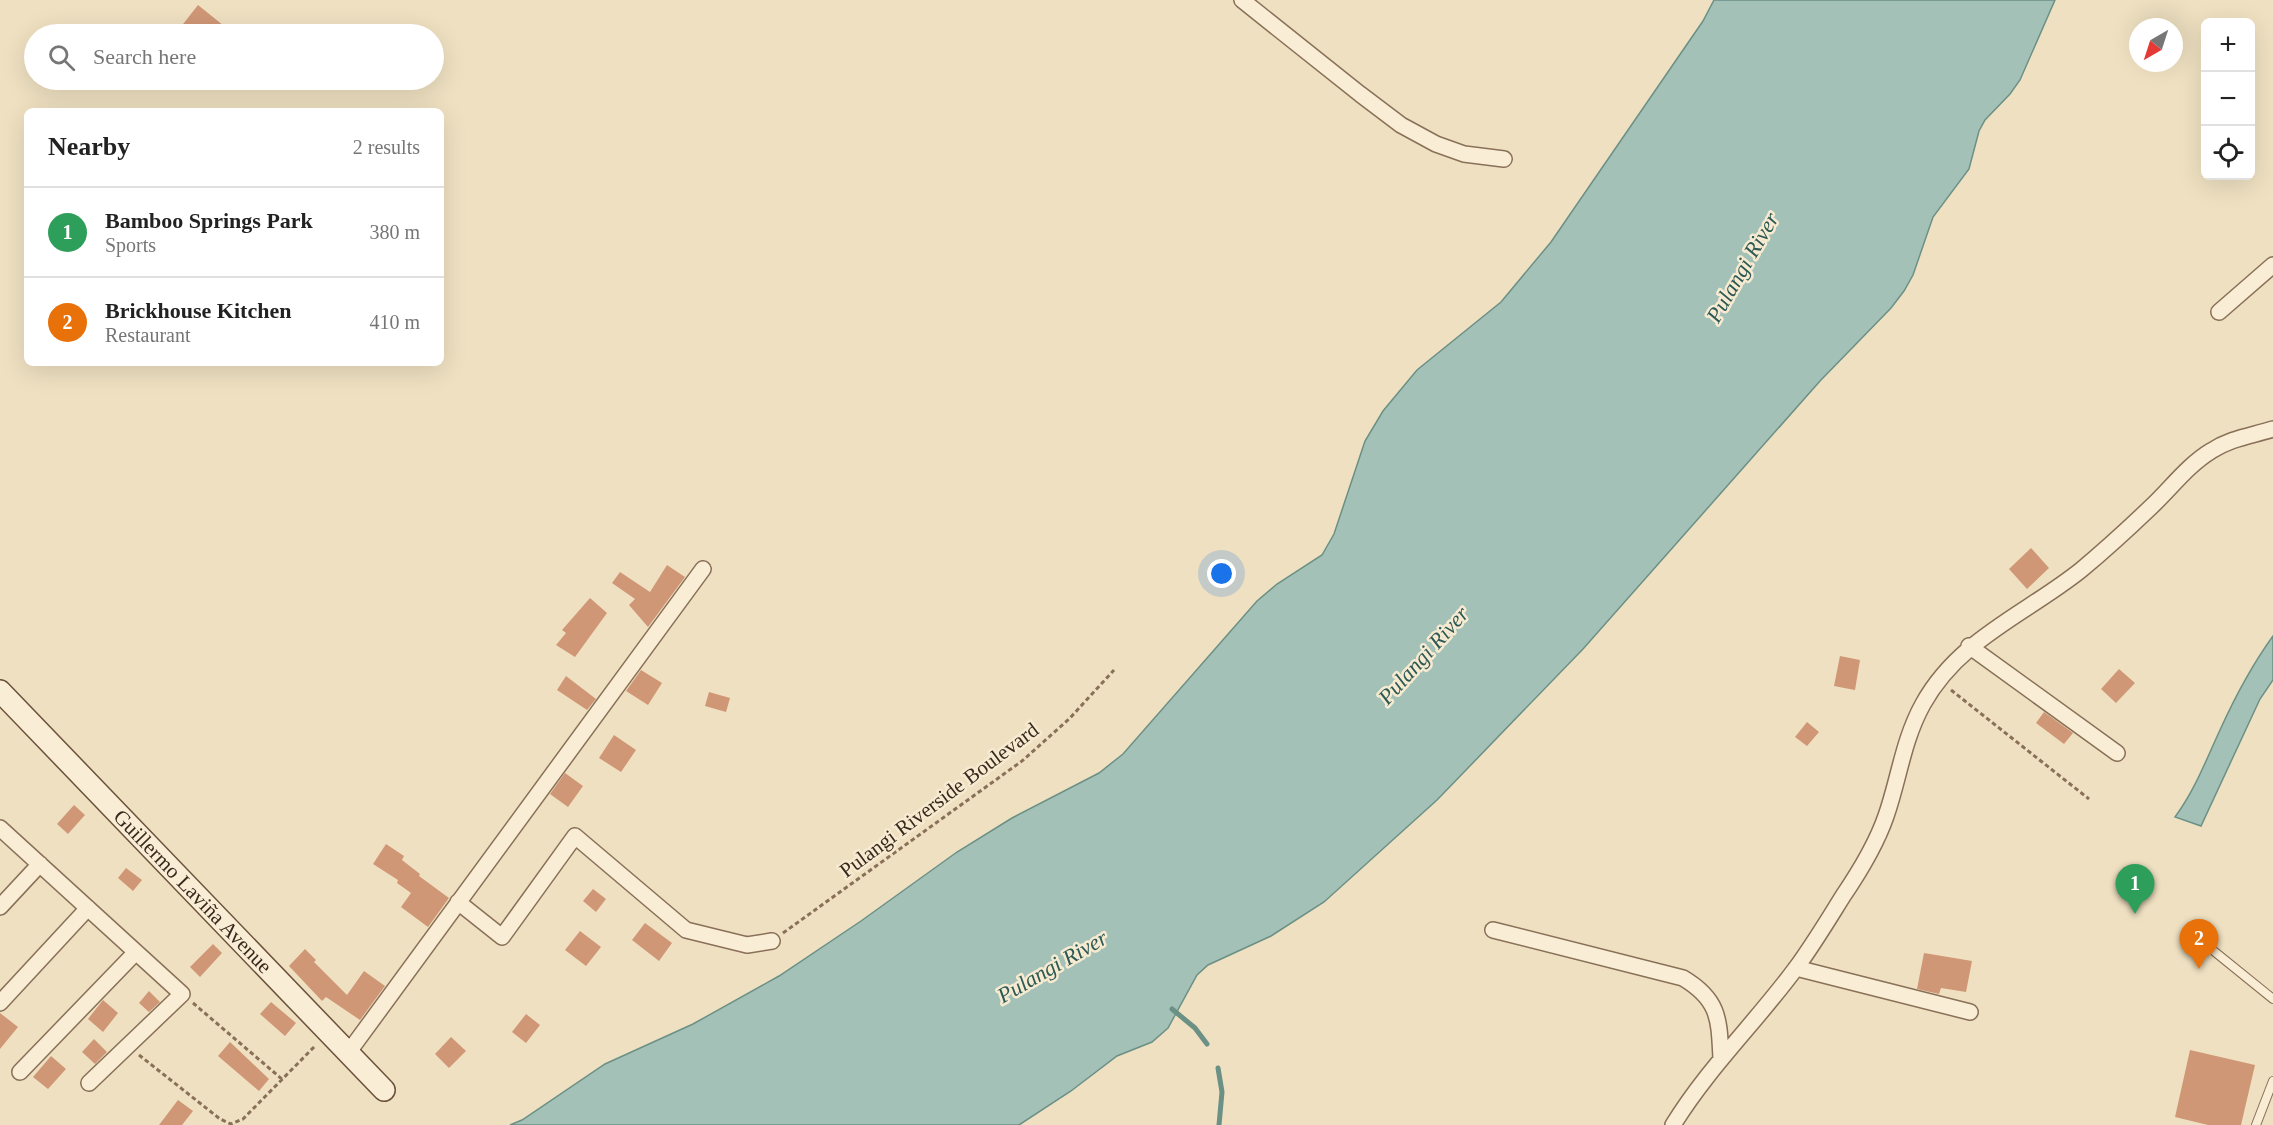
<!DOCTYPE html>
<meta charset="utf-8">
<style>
body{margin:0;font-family:"Times New Roman",serif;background:#f2f2f2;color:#222}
.controls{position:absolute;right:18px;top:18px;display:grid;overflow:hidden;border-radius:9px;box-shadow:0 6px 24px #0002}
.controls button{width:54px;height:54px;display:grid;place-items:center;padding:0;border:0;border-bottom:2px solid #e0e0e0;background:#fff;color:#222;font:30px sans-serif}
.compass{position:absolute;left:2129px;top:18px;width:54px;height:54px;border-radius:50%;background:#fff;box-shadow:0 6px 24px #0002;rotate:219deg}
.you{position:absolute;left:1222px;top:574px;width:21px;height:21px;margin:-15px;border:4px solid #fff;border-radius:50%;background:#1a73e8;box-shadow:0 0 0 9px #1a73e833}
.badge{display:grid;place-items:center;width:39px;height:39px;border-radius:50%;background:#9a262b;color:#fff;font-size:20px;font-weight:700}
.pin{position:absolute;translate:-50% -50px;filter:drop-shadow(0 2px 3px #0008)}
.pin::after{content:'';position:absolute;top:32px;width:21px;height:18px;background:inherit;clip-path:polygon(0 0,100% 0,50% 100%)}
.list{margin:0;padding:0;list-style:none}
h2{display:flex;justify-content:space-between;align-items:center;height:78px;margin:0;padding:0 24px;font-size:26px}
h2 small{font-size:20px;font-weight:400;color:#767676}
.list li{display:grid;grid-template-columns:39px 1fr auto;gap:18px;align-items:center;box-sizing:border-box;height:90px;padding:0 24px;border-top:2px solid #e0e0e0}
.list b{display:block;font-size:22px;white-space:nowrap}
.list p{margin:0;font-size:20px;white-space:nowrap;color:#767676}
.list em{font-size:20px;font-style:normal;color:#767676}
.icon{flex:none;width:33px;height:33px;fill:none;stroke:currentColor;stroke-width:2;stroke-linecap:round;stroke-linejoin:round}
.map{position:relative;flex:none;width:2273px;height:1125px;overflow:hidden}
.search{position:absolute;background:#fff;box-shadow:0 6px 24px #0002;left:24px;top:24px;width:420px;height:66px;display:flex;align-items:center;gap:15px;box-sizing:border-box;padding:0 21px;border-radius:33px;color:#767676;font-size:22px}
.panel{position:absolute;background:#fff;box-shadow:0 6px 24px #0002;left:24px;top:108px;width:420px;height:258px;border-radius:9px}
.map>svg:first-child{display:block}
.water{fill:#a4c1b8;stroke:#6b9085;stroke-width:1.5}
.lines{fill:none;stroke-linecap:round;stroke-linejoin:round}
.stream{stroke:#6b9085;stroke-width:5}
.building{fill:#cf9776}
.lane-casing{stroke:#897058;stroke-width:10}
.street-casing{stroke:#897058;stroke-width:18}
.secondary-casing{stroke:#6b513b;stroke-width:24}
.path{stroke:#897058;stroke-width:3;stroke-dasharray:4.5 3;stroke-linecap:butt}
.lane{stroke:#faedd5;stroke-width:8}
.street{stroke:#faedd5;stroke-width:15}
.secondary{stroke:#faedd5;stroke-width:21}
.labels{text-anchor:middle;stroke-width:5;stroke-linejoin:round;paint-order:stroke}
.street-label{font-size:21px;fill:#39291d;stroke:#f6ead1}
.water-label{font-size:22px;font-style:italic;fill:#2c5954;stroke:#f6ead1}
</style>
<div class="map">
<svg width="2273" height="1125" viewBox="0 0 2273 1125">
<rect width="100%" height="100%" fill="#efe0c1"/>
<path class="water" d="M1714 0H2055L2020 80 2010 94 1985 120 1979 131 1969 169 1933 217 1913 275 1904 291 1891 308 1820 381 1583 649 1437 800 1324 902 1271 936 1208 965 1197 975 1168 1028 1152 1042 1117 1056 1071 1091 1019 1125H510L522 1120 605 1064 693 1024 779 976 861 921 957 852 1012 818 1099 773 1123 754 1257 601 1277 584 1322 555 1334 534 1365 441 1383 411 1417 370 1501 302 1551 242 1703 21Z
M2273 636V680L2260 699 2201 826 2175 817C2195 790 2206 760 2220 730 2235 697 2252 665 2273 636Z"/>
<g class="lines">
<path class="stream" d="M1172 1009 1195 1028 1207 1044
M1218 1068 1222 1092 1219 1125"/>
</g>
<path class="building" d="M198 5 234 34H188L180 28Z
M2031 548 2049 568 2027 589 2009 569Z
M667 565 685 577 648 627 629 605 635 599 612 583 620 572 650 592Z
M590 598 607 613 575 657 556 645 566 633 562 630Z
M1840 656 1860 660 1855 690 1834 686Z
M2119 669 2135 683 2116 703 2101 689Z
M641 670 662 683 648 705 626 691Z
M566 676 596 699 587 710 557 690Z
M709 692 730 698 726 712 705 706Z
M2044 712 2073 733 2064 744 2036 723Z
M1807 722 1819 732 1807 746 1795 737Z
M614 735 636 750 621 772 599 758Z
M565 773 583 786 568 807 550 794Z
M74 805 85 815 68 834 57 824Z
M386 844 404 856 402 860 420 874 419 876 449 898 428 927 401 907 411 893 397 883 398 880 373 864Z
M126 868 142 880 133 891 118 878Z
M593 889 606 899 596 912 583 901Z
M645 923 672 943 659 961 632 940Z
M580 931 601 947 586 966 565 950Z
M213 944 222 953 200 977 190 967Z
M305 949 316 960 314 962 347 995 364 971 385 986 360 1020 326 997 322 1001 289 966Z
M1924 953 1972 961 1966 992 1941 988 1939 994 1917 989Z
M149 991 160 1002 149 1012 139 1003Z
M103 1000 118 1013 103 1032 88 1019Z
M271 1002 296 1023 285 1036 260 1014Z
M0 1013 18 1027 0 1049Z
M526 1014 540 1025 526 1043 512 1032Z
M451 1037 466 1051 449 1068 435 1054Z
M94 1039 107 1052 95 1064 82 1052Z
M230 1042 269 1079 259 1091 218 1056Z
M2190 1050 2255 1065 2241 1125H2208L2175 1117Z
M51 1056 66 1069 48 1089 33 1077Z
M178 1100 193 1111 182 1125H159Z"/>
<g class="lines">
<g class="lane-casing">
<path id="lane" d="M2215 952 2273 999
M2256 1125 2273 1081"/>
</g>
<g class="street-casing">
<path id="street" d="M1242 0 1360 94 1401 125 1436 144 1464 154 1504 159
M2219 312 2273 265
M1969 646 2117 753
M0 828 182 994 89 1083
M458 902 502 937 575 836 686 930 747 945 772 941
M0 907 40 864
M1493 930 1683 978C1720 1000 1719 1020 1721 1059
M1796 968 1970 1012
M0 1003 88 908
M348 1053 703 569
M20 1072 136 952
M1673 1125C1708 1068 1757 1021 1796 968 1813 945 1828 920 1843 896 1860 871 1876 845 1886 816 1899 779 1903 740 1923 704 1959 639 2026 614 2081 570 2105 550 2129 528 2152 506 2171 488 2188 465 2211 451 2231 438 2251 436 2273 429"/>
</g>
<g class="secondary-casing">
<g id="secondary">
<path id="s1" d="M0 691 384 1090"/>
</g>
</g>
<path class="path" d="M1951 690 2089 799
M783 933 1022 761 1070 718 1114 670
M193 1003 283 1080
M139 1055 220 1119 231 1124 243 1119 315 1046"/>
<use href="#lane" class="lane"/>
<use href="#street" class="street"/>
<use href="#secondary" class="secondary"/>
</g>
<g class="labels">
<g class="street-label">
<text transform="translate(939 800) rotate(-37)" y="7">Pulangi Riverside Boulevard</text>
<text dy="7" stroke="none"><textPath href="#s1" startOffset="278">Guillermo Laviña Avenue</textPath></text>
</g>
<g class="water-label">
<text transform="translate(1742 267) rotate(-60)" y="8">Pulangi River</text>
<text transform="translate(1423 655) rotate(-48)" y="8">Pulangi River</text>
<text transform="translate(1052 966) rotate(-30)" y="8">Pulangi River</text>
</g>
</g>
</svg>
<div class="controls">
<button>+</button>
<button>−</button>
<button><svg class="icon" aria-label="locate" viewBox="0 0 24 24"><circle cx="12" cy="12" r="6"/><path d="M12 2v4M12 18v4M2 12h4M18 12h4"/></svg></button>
</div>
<svg class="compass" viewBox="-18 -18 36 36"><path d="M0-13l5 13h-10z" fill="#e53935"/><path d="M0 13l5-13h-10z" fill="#767676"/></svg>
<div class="you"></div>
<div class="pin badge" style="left:2135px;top:914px;background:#2e9e5b">1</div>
<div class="pin badge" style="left:2199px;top:969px;background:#e8710a">2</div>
<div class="search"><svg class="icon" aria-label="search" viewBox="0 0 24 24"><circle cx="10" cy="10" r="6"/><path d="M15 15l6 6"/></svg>Search here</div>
<section class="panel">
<h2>Nearby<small>2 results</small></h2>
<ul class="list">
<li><span class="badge" style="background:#2e9e5b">1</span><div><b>Bamboo Springs Park</b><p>Sports</p></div><em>380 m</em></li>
<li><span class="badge" style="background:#e8710a">2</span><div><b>Brickhouse Kitchen</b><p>Restaurant</p></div><em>410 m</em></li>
</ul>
</section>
</div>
